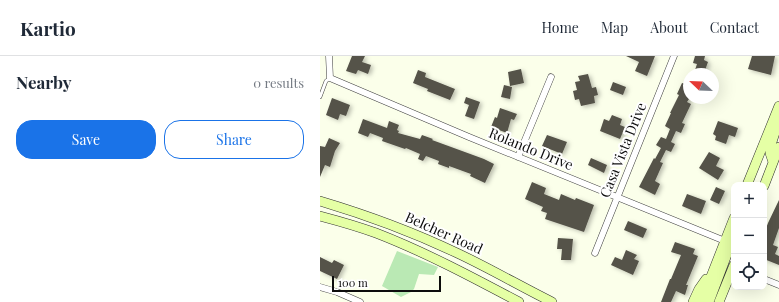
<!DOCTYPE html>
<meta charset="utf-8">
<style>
body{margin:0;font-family:"Playfair Display",serif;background:#f6f6f7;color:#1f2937}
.controls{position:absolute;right:12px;bottom:12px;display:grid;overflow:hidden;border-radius:8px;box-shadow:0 4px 16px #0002}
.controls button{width:36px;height:36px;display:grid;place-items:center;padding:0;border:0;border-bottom:1px solid #e0e1e3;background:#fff;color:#1f2937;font:20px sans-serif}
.compass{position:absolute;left:363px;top:12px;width:36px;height:36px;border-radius:50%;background:#fff;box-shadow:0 4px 16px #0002;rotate:293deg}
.scale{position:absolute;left:12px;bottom:10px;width:109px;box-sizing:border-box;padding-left:4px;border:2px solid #0c0c0c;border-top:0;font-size:11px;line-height:14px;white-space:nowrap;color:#0c0c0c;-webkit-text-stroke:3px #fff;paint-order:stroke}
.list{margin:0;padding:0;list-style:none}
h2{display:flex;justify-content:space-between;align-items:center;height:52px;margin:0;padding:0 16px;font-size:17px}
h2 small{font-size:13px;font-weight:400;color:#747a83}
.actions{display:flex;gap:8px;padding:12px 16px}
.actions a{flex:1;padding:9px 0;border:1px solid #1a73e8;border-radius:16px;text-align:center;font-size:14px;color:#1a73e8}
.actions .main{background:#1a73e8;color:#fff}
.icon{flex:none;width:22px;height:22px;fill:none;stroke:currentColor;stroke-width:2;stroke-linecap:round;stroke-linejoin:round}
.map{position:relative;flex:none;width:459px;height:246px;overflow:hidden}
header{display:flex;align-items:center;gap:24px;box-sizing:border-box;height:56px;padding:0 20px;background:#fff;border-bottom:1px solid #e0e1e3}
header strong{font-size:19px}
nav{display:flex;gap:22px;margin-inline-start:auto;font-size:14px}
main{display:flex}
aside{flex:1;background:#fff}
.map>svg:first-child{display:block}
.green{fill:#bae9b4}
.building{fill:#545248;filter:url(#shadow)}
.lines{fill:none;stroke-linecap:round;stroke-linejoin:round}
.lane-casing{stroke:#3f3f3f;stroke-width:4}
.street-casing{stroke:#3f3f3f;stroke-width:7}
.secondary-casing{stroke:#2e2e2e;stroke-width:10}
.lane{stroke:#fff;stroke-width:3}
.street{stroke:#fff;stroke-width:6}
.secondary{stroke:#e5ffa5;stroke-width:9}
.labels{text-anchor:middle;stroke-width:4;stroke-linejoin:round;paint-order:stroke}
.street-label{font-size:14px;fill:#0c0c0c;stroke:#fff}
</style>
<header>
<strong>Kartio</strong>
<nav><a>Home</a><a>Map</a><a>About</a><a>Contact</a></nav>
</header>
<main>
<aside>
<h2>Nearby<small>0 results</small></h2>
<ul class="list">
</ul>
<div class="actions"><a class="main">Save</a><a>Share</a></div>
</aside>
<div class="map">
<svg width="459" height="246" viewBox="0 0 459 246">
<defs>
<filter id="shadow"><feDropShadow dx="2.5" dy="1.5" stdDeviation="2" flood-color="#0004"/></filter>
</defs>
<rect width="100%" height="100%" fill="#fbffea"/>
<path class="green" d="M77 195 118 211 114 219 99 218 94 233 91 236 81 241 62 230Z"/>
<path class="building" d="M32 0H45L42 6 51 9 48 18 38 14 36 18 26 15Z
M306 0H335L327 20 315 15 319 6Z
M375 0H385L384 4 388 6 384 17 375 14 377 8 373 7Z
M432 0H455L451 19 428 13Z
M201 13 204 27 190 30 188 16Z
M98 14 106 17 105 21 135 33 130 44 107 35 108 33 93 27Z
M268 18 272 32 276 31 278 39 274 40 275 47 261 50 259 43 255 44 253 35 257 34 255 26 260 25 258 20Z
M293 26 306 31 303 39 290 34Z
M362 27 369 29V43L367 46 371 48 362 67 365 68 361 77 356 75 351 86 355 88 351 96 346 94 340 106 343 107 335 125 340 128 335 139 319 131 334 102 335 103 341 92 336 89 341 81 346 83 350 73 345 70 351 57H350L359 39 357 38Z
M184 29 192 31 190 43 181 41Z
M146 41 160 46 154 63 145 60 149 49 144 47Z
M12 42 30 49 26 60 20 58 18 64 6 59Z
M180 52 197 58 194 64 191 63 187 77 171 71 175 61 177 62Z
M292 59 302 63 300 69 305 71 300 83 280 75 284 63 289 65Z
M43 63 67 72 69 65 79 69 77 74 79 75 78 77 100 83 102 79 113 83 112 84 164 103 174 108 165 127 150 120 151 118 129 110V112L118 108 119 105 106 100 103 105 98 103 100 98 86 92 85 93 62 85 63 82 50 77 48 81 38 77Z
M398 65 418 72 415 81 409 79 406 88 395 84 396 80 393 78Z
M227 79 247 86 242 98 222 90Z
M9 82 20 87 15 95 10 111 5 109 0 121V90L5 91Z
M389 96 400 102 396 110 404 114 398 124 379 112Z
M271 102 287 109 284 117 268 109Z
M212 126 226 132 224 138 239 144 241 138 255 144 256 142 274 149 264 176 225 163 227 157 221 155 223 151 205 143Z
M396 131 405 135 399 148 390 144Z
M367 138 386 145 381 158 362 150Z
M459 144V172L453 189 458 191 455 198 459 200V209L444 203V178L448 167Z
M308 165 327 173 323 182 304 174Z
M238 182 253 183 251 204H241L242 193H237Z
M355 186 375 193 373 198 378 200 366 229H368L365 239 356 235 351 246H341L350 223H351L361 199 351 196Z
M306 194 317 199 314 203 319 205 313 219 291 209 295 201 302 204Z
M0 201 12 207 14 204 24 209 17 223 0 215Z"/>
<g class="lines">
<g class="lane-casing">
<path id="lane" d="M0 41 6 25 10 22"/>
</g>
<g class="street-casing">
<path id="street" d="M9 0 10 22 149 81 405 185
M198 101 231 21
M275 197 354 0
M444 223 459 229
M0 231 17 236 40 246"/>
</g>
<g class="secondary-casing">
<path id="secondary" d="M453 106 450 97 451 89 459 64
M427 129 459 50
M444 130 459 91
M0 145C47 159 93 176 137 197 169 212 200 230 232 246
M0 160C19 165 37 170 56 177 105 196 152 221 199 246
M373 246 379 233 386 223
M381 246 414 162
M389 246 411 188 414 176
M399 246 414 209"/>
</g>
<use href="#lane" class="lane"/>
<use href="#street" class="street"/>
<use href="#secondary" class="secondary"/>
</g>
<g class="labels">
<g class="street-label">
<text transform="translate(211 93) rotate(22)" y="5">Rolando Drive</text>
<text transform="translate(303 94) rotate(-68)" y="5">Casa Vista Drive</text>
<text transform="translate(124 177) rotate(24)" y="5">Belcher Road</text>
</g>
</g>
</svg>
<div class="controls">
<button>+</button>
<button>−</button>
<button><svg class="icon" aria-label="locate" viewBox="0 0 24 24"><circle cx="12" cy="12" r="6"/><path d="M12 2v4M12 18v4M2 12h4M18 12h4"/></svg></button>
</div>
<svg class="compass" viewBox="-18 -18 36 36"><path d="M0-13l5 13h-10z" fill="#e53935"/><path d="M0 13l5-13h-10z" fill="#747a83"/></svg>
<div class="scale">100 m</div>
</div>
</main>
